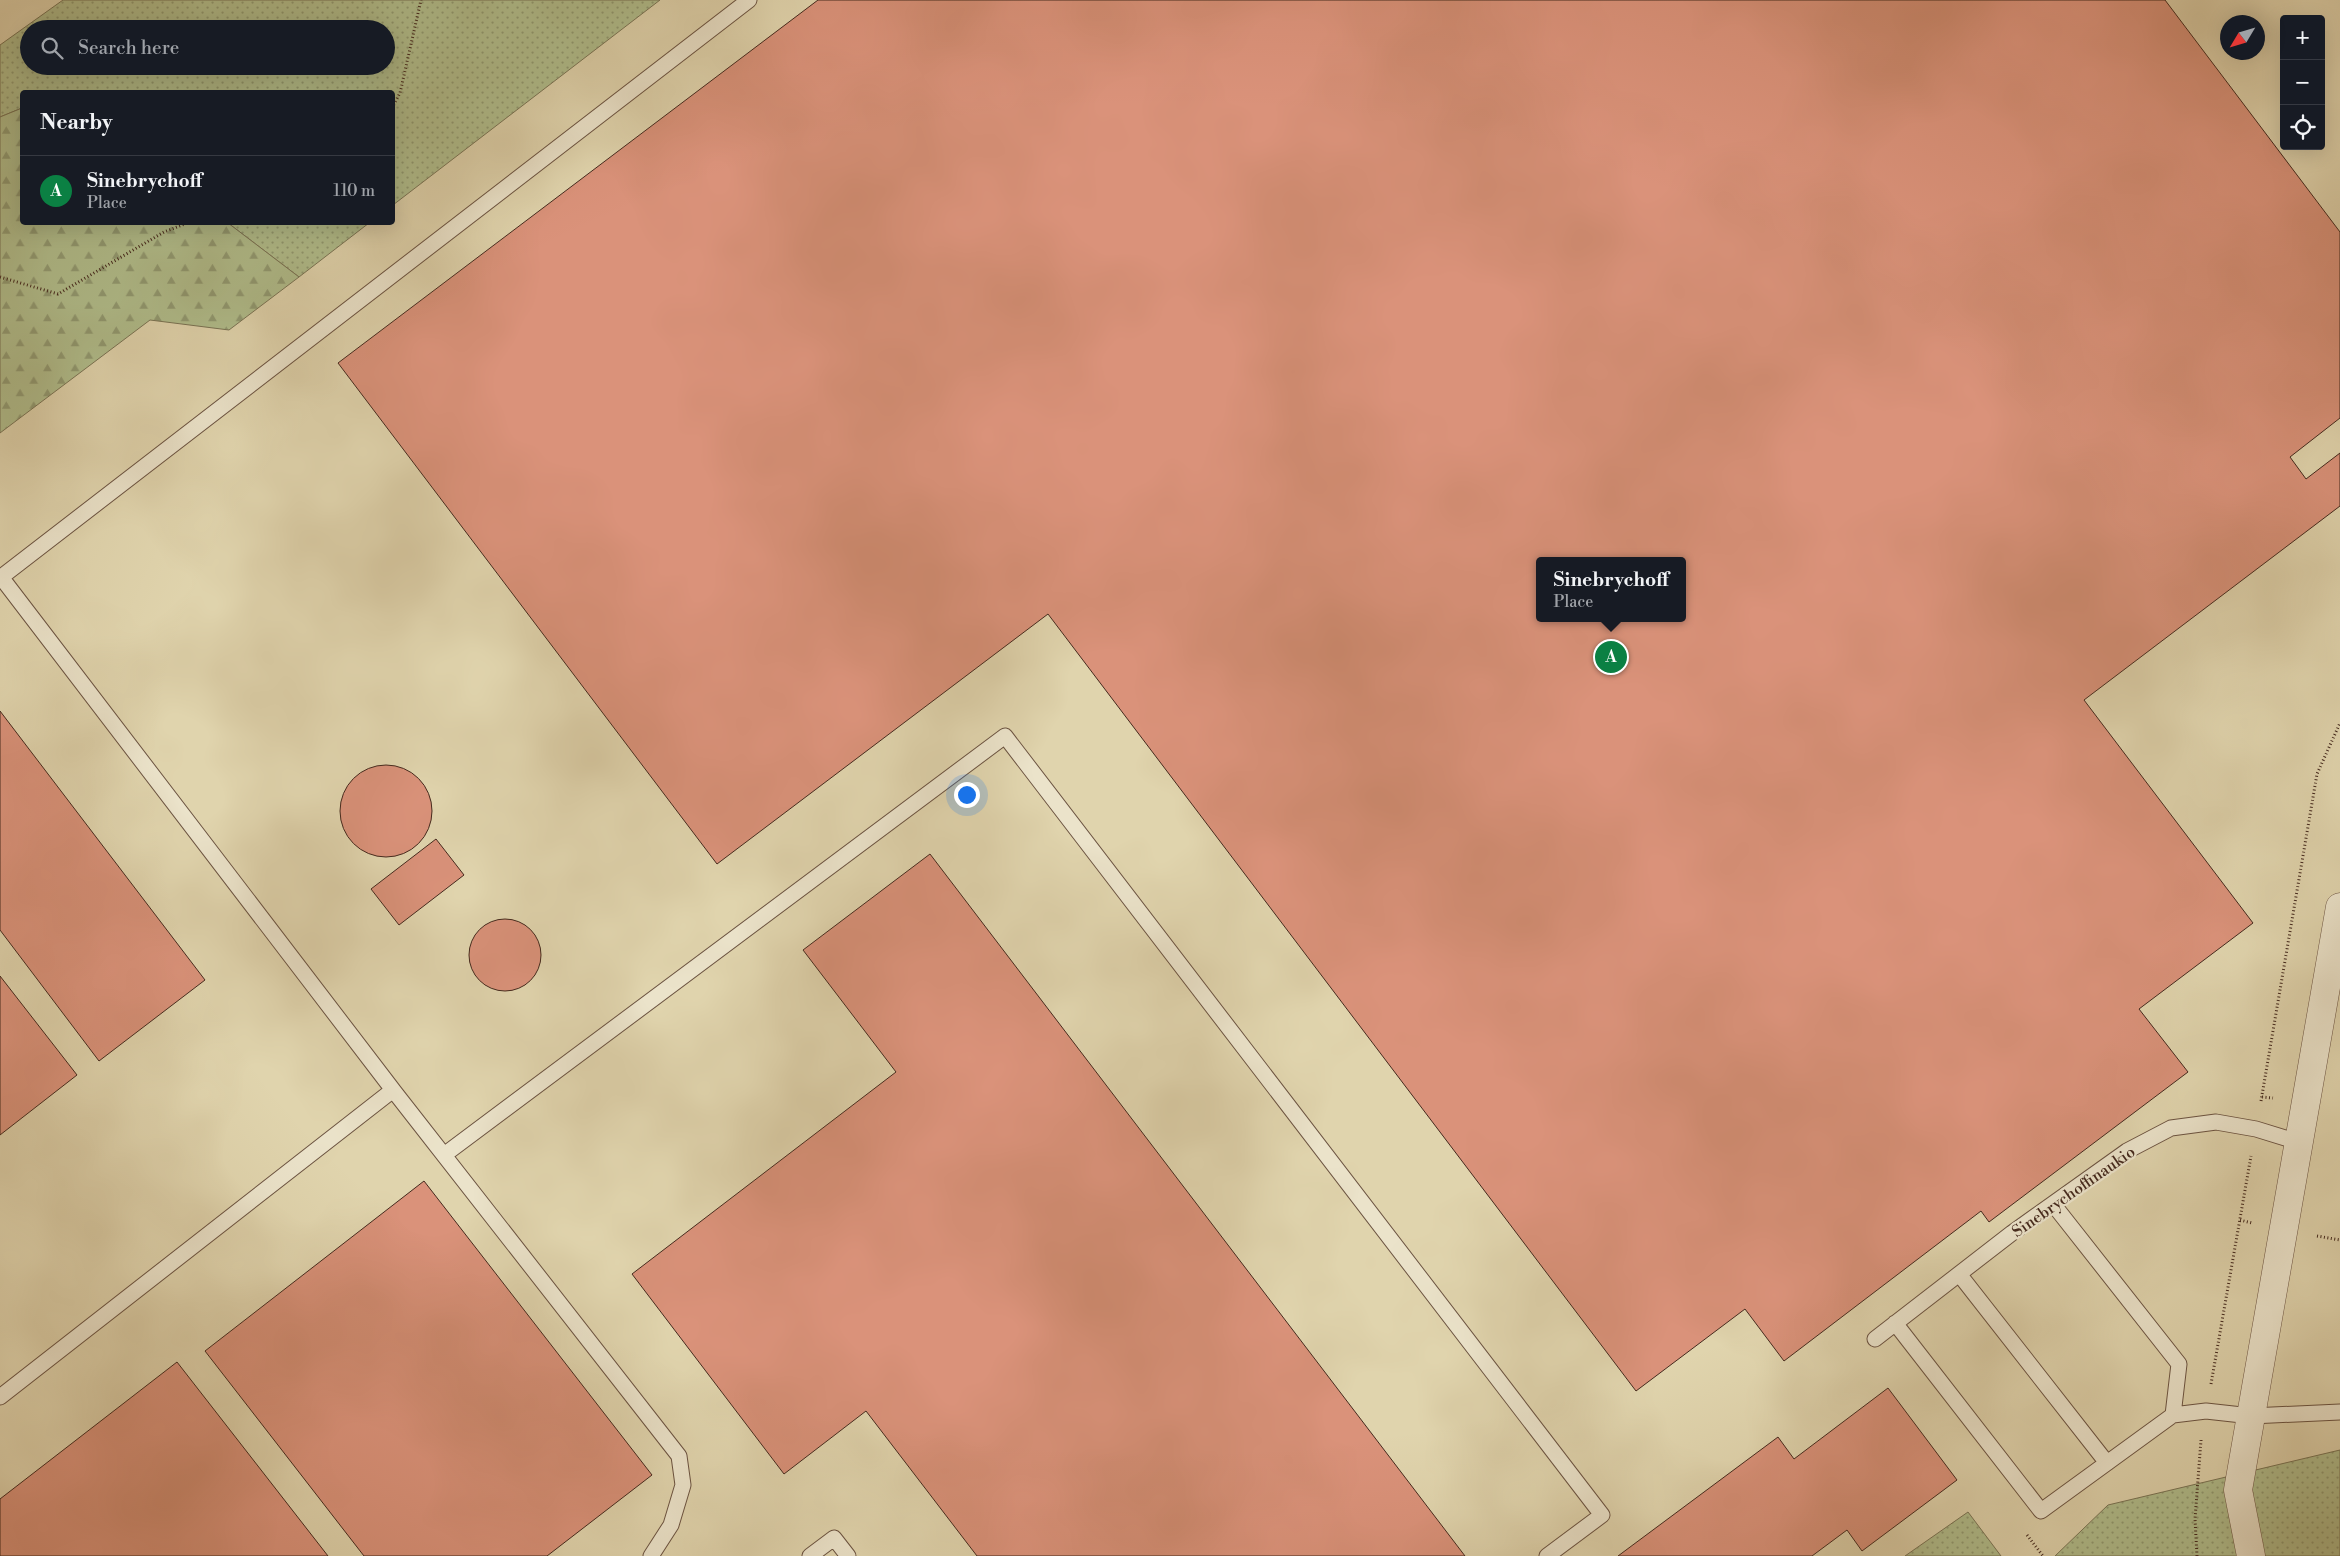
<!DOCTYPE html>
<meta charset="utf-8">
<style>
body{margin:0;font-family:"Libre Bodoni",serif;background:#242831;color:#f1f3f6}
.controls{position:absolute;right:15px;top:15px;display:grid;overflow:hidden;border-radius:5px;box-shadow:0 5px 20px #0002}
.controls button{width:45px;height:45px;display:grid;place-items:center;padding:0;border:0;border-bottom:1px solid #363941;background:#171b24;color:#f1f3f6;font:25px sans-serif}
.compass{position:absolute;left:2220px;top:15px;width:45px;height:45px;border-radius:50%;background:#171b24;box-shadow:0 5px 20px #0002;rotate:232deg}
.you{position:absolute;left:966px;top:794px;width:18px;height:18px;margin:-12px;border:4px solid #fff;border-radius:50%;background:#1a73e8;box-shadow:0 0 0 8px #1a73e833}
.badge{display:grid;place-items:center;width:32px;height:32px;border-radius:50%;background:#0b8043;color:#fff;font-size:16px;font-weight:700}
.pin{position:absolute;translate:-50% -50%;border:2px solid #fff;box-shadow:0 1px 5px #0006}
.popup{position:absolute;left:1536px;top:557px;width:150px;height:65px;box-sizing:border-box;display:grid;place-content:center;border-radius:5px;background:#171b24;filter:drop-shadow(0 1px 4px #0005);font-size:16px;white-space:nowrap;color:#9ea1a6}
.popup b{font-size:19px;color:#f1f3f6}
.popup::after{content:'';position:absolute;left:50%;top:100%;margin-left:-10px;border:10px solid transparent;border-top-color:#171b24}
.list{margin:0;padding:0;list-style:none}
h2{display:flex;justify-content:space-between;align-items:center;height:65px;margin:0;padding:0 20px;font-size:21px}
h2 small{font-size:16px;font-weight:400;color:#9ea1a6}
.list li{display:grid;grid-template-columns:32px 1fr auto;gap:15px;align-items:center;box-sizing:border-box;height:70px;padding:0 20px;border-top:1px solid #363941}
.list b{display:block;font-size:19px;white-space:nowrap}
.list p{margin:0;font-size:16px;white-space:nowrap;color:#9ea1a6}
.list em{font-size:16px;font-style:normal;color:#9ea1a6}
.icon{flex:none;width:28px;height:28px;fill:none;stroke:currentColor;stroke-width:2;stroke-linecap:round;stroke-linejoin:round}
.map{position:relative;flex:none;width:2340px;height:1556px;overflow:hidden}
.search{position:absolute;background:#171b24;box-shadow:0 5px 20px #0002;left:20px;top:20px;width:375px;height:55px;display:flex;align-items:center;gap:12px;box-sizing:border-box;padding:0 18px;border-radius:28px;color:#9ea1a6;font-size:19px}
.panel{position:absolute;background:#171b24;box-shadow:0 5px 20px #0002;left:20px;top:90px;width:375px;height:135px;border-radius:5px}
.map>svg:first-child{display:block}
.grass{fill:url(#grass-dots);stroke:#7a7455;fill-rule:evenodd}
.forest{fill:url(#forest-firs);stroke:#7a7455}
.building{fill:#da927a;stroke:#452a1e;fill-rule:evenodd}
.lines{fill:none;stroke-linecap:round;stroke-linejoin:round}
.lane-casing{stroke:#6c5442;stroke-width:17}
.street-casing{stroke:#6c5442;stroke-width:29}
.path{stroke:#452a1e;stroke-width:3;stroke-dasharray:1 2.5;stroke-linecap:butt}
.lane{stroke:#ebe3ca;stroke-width:15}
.street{stroke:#ebe3ca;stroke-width:28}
.labels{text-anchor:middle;stroke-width:4.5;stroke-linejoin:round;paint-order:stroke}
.street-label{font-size:16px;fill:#452a1e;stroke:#ebe3ca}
</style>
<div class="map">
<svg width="2340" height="1556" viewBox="0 0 2340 1556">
<defs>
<pattern id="grass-dots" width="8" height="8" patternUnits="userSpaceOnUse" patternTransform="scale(1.25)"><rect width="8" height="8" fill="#b0bd8c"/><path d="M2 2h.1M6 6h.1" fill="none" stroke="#919a72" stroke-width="1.8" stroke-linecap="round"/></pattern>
<pattern id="forest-firs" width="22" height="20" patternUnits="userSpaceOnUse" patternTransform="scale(1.25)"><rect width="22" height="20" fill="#b0bd8c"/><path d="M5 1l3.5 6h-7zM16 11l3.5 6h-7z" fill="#919a72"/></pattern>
</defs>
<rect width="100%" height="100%" fill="#e0d4ad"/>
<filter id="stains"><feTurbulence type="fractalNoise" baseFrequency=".004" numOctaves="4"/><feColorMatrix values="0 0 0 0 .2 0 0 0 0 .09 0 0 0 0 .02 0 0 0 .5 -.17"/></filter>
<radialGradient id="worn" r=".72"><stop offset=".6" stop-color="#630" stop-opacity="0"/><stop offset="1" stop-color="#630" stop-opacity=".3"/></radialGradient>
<path class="grass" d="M63 0H660L393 205 392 92H22V108L0 117V45ZM29 29H386V66H29Z
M228 223H369L299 277Z
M2340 1450V1556H2055L2108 1505Z
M1968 1512 2001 1556H1905Z"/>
<path class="forest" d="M22 108V222L228 223 299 277 229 330 150 320 0 433V117Z"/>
<path class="building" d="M818 0H2165L2340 232V418L2290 457 2306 479 2340 453V506L2084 700 2253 923 2139 1009 2188 1072 1989 1222 1981 1211 1784 1361 1745 1309 1636 1391 1048 614 717 864 338 363ZM1540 561H1682V618H1540Z
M0 711 205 980 99 1061 0 930Z
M340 811a46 46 0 1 1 92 0a46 46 0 1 1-92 0Z
M436 839 464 875 399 925 371 889Z
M930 854 1465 1556H977L866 1411 784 1474 632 1274 896 1072 803 950Z
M469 955a36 36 0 1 1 72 0a36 36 0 1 1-72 0Z
M0 976 77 1075 0 1135Z
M424 1181 652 1475 547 1556H364L205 1351Z
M177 1362 328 1556H0V1499Z
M1888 1388 1957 1480 1862 1551 1847 1530 1812 1556H1618L1778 1437 1794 1459Z"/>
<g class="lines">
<g class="lane-casing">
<path id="lane" d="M1 577 393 1090
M0 578 749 0
M444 1155 1005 736 1602 1515 1547 1556
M2053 1204 2179 1364 2173 1415
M1959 1274 2107 1463
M1895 1323 2041 1511 2173 1415 2206 1411 2251 1416 2340 1412
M1875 1339 2012 1233 2127 1151 2171 1128 2216 1122 2256 1129 2298 1142
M0 1397 393 1090 679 1456 683 1485 671 1525 651 1556
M810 1556 834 1538 848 1556"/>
</g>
<g class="street-casing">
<path id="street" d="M2251 1556 2238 1490 2340 907"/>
</g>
<path class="path" d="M392 108 400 93 421 0
M0 277 58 294 164 232 190 222
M2262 1097 2273 1098
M2261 1101 2317 774 2340 723
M2240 1220 2252 1223
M2317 1236 2340 1240
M2211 1384 2251 1156
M2027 1535 2043 1556
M2197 1556 2195 1519 2201 1440"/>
<use href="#lane" class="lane"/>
<use href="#street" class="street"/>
</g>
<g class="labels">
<g class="street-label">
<text transform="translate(2073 1191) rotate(-35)" y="6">Sinebrychoffinaukio</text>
</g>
</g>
<rect width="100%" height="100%" filter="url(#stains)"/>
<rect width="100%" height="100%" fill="url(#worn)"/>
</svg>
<div class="controls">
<button>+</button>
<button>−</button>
<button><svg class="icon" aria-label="locate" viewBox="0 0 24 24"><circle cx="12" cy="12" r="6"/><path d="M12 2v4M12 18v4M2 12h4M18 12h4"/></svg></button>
</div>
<svg class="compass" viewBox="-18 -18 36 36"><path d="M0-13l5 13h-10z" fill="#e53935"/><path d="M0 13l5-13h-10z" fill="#9ea1a6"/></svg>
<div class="you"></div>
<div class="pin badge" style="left:1611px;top:657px">A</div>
<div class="popup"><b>Sinebrychoff</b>Place</div>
<div class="search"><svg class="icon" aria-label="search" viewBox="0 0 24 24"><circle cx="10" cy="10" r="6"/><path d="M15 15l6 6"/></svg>Search here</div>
<section class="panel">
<h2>Nearby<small></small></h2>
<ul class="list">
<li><span class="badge">A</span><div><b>Sinebrychoff</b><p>Place</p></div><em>110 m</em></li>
</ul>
</section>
</div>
